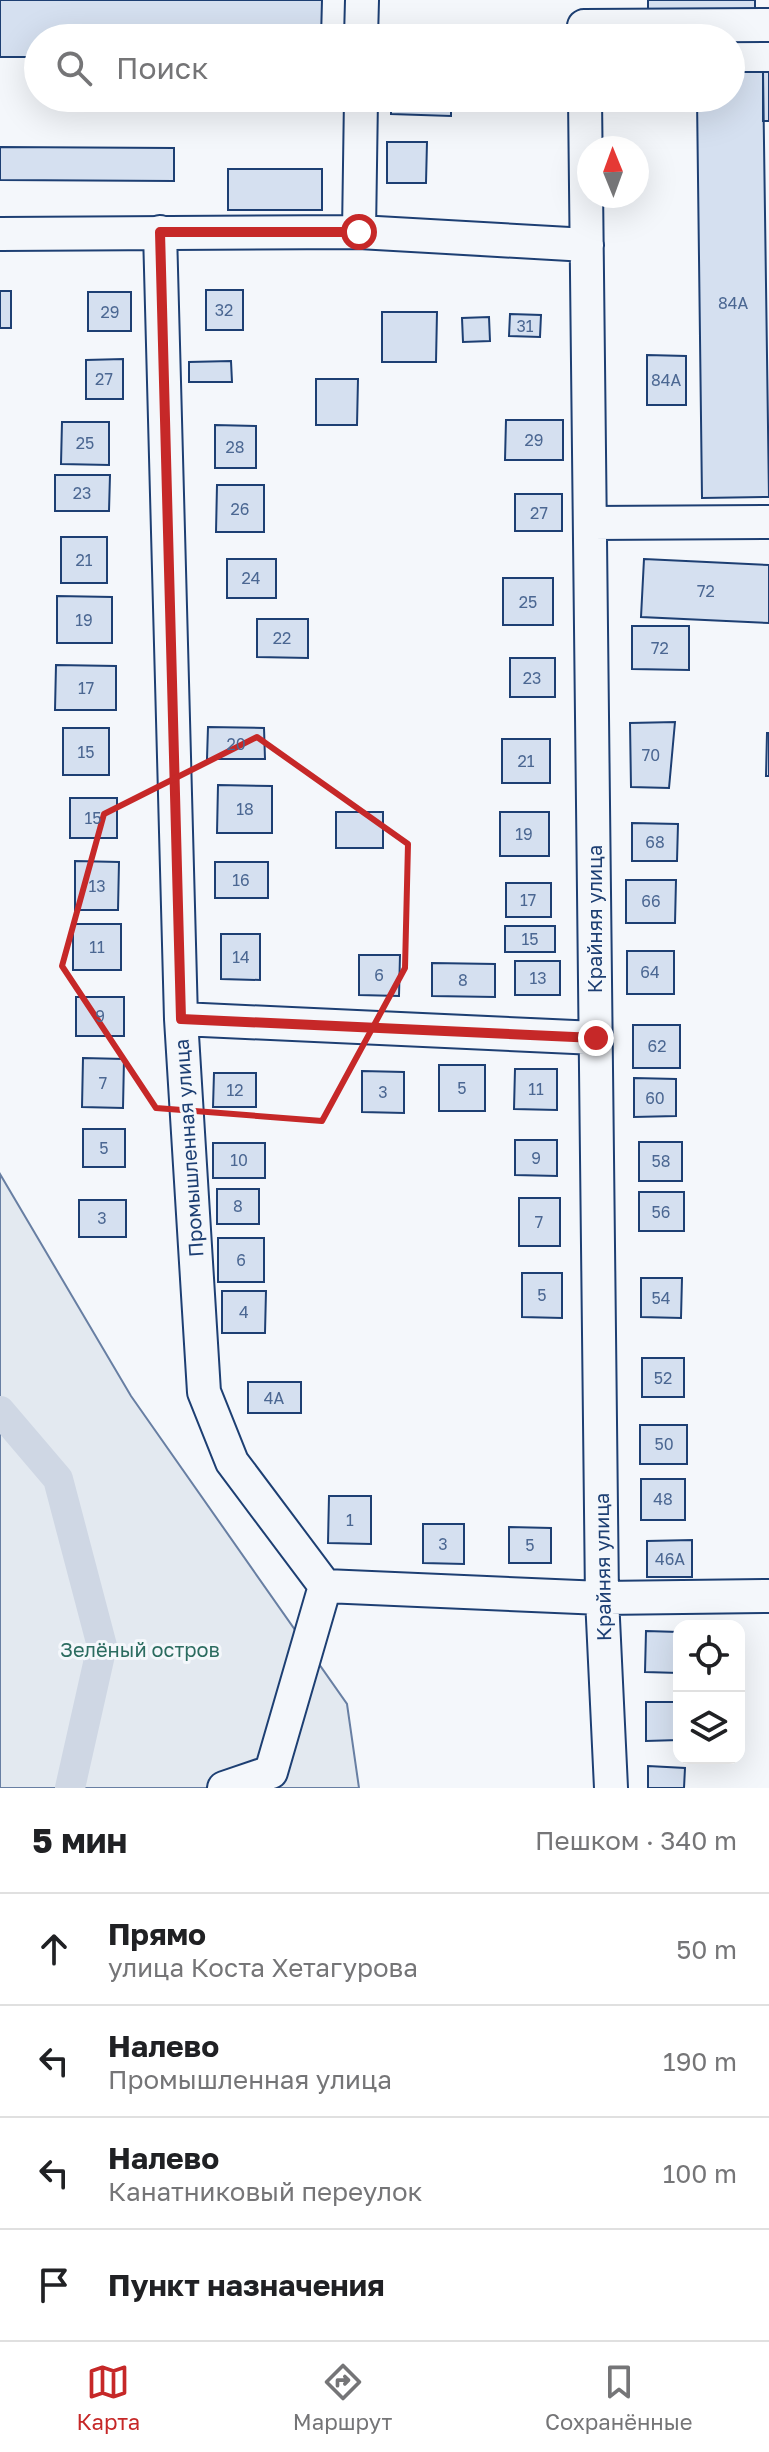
<!DOCTYPE html>
<html lang="ru">
<meta charset="utf-8">
<style>
body{margin:0;font-family:"Golos Text",sans-serif;background:#f2f2f2;color:#202124}
.controls{position:absolute;right:24px;bottom:24px;display:grid;overflow:hidden;border-radius:16px;box-shadow:0 8px 32px #0002}
.controls button{width:72px;height:72px;display:grid;place-items:center;padding:0;border:0;border-bottom:2px solid #e0e0e0;background:#fff;color:#202124;font:40px sans-serif}
.compass{position:absolute;left:577px;top:136px;width:72px;height:72px;border-radius:50%;background:#fff;box-shadow:0 8px 32px #0002;rotate:359deg}
.stop{position:absolute;width:24px;height:24px;margin:-18px;border:6px solid #c62828;border-radius:50%;background:#fff}
.stop.end{background:#c62828;border-color:#fff;box-shadow:0 2px 8px #0008}
.list{margin:0;padding:0;list-style:none}
h2{display:flex;justify-content:space-between;align-items:center;height:104px;margin:0;padding:0 32px;font-size:34px}
h2 small{font-size:26px;font-weight:400;color:#757577}
.list li{display:grid;grid-template-columns:52px 1fr auto;gap:24px;align-items:center;box-sizing:border-box;height:112px;padding:0 32px;border-top:2px solid #e0e0e0}
.list b{display:block;font-size:30px;white-space:nowrap}
.list p{margin:0;font-size:26px;white-space:nowrap;color:#757577}
.list em{font-size:26px;font-style:normal;color:#757577}
.icon{flex:none;width:44px;height:44px;fill:none;stroke:currentColor;stroke-width:2;stroke-linecap:round;stroke-linejoin:round}
.map{position:relative;flex:none;width:769px;height:1788px;overflow:hidden}
.search{position:absolute;background:#fff;box-shadow:0 8px 32px #0002;left:24px;right:24px;top:24px;height:88px;display:flex;align-items:center;gap:20px;box-sizing:border-box;padding:0 28px;border-radius:44px;color:#757577;font-size:30px}
.sheet{height:552px;background:#fff}
nav{display:flex;justify-content:space-around;align-items:center;box-sizing:border-box;height:112px;border-top:2px solid #e0e0e0;background:#fff;font-size:22px;color:#757577}
nav a{display:grid;justify-items:center;gap:4px}
nav .on{color:#c62828}
.map>svg:first-child{display:block}
.green{fill:#e3e9f0;stroke:#687fa3;stroke-width:2}
.lines{fill:none;stroke-linecap:round;stroke-linejoin:round}
.canal{stroke:#cfd7e4;stroke-width:30}
.building{fill:#d5e0f0;stroke:#1d3f73;stroke-width:2}
.minor-casing{stroke:#1d3f73;stroke-width:36}
.minor{stroke:#f4f7fb;stroke-width:32}
.route{stroke:#c62828;stroke-width:10}
.marked{fill:none;stroke:#c62828;stroke-width:6;stroke-linejoin:round}
.labels{text-anchor:middle;stroke-width:6;stroke-linejoin:round;paint-order:stroke}
.number-label{font-size:16px;fill:#4b6792}
.street-label{font-size:20px;fill:#1d3f73;stroke:#f4f7fb}
.park-label{font-size:20px;fill:#2c6c60;stroke:#f4f7fb}
</style>
<div class="map">
<svg width="769" height="1788" viewBox="0 0 769 1788">
<rect width="100%" height="100%" fill="#f4f7fb"/>
<path class="green" d="M0 1174 131 1396 347 1704 359 1788H0Z"/>
<g class="lines">
<path class="canal" d="M0 1411 58 1479 102 1646 70 1788"/>
</g>
<path class="building" d="M0 0H322L321 38H38V57H0Z
M648 0H755V13L648 12Z
M394 32 454 34V38H393Z
M731 72H763L769 497 702 498 697 98H731Z
M763 72H769V121H763Z
M391 98H451V116L391 114Z
M387 142H427L426 183H387Z
M0 147 174 148V181L0 180Z
M228 169H322V210H228Z
M206 290H243V330H206Z
M0 291H11V328H0Z
M88 292H131V331H88Z
M382 312H437L436 362H382Z
M510 314 541 315 540 337 509 336Z
M489 317 490 341 463 342 462 318Z
M647 355 686 356V405H647Z
M123 359V399H86V360Z
M231 361 232 382H189V362Z
M316 379H358L357 425H316Z
M506 420H563V460H505Z
M62 422H109V465L61 464Z
M215 425 256 426V468H215Z
M55 475H110L109 511H55Z
M217 485H264V532H216Z
M515 494H562V531H515Z
M61 537H107V583H61Z
M227 559H276V598H227Z
M644 559 769 565V623L641 617Z
M503 578H553V625H503Z
M57 596 112 597V643H57Z
M257 619H308V658L257 657Z
M632 626H689V670L632 669Z
M510 658H555V697H510Z
M56 665 116 666V710H55Z
M675 722 669 788 631 787 630 723Z
M208 727 264 728 265 759H207Z
M63 728H109V775H63Z
M767 733H769V776H766Z
M502 739H550V783H502Z
M218 785 272 786V833H217Z
M70 798H117V838H70Z
M336 812H383V848H336Z
M500 812H549V856H500Z
M632 823 678 824 677 861H632Z
M75 861 119 862 118 910H75Z
M215 862H268V898H215Z
M626 880H676L675 923H626Z
M506 883H551V917H506Z
M73 924H121V970H73Z
M505 926H555V952H505Z
M221 934H260V980L221 979Z
M627 951H674V994H627Z
M359 955H400L399 996 359 995Z
M515 961H560V995H515Z
M432 963 495 964V997L432 996Z
M76 997H124V1036H76Z
M633 1025H680V1068H633Z
M83 1058 124 1059 123 1108 82 1107Z
M439 1065H485V1111H439Z
M515 1069H557V1110L514 1109Z
M362 1071 404 1072V1113L362 1112Z
M214 1073H256V1107H213Z
M634 1078 676 1079V1116L634 1117Z
M83 1129H125V1167H83Z
M515 1140H557V1176L515 1175Z
M639 1142H682V1181H639Z
M213 1143H265V1178H213Z
M217 1189H259V1224H217Z
M639 1192H684V1231H639Z
M519 1198H560V1246H519Z
M79 1200H126V1237H79Z
M218 1238H264V1282H218Z
M522 1273H562V1318L522 1317Z
M641 1278H682L681 1318 641 1317Z
M222 1291H266L265 1333H222Z
M642 1358H684V1397H642Z
M248 1382H301V1413H248Z
M640 1425H687V1464H640Z
M641 1479H685V1520H641Z
M329 1496H371V1544L328 1543Z
M423 1524H464V1564L423 1563Z
M509 1527 551 1528V1563H509Z
M692 1540V1577H647V1541Z
M646 1631 679 1632V1673L645 1672Z
M646 1702H679V1740L646 1741Z
M648 1766 685 1768 684 1788H648Z"/>
<g class="lines">
<g class="minor-casing">
<path id="minor" d="M584 26 769 25
M361 38 362 0
M585 98 602 1598 611 1788
M160 232 181 1019 204 1392 232 1462 325 1586 602 1598 769 1596
M359 232 361 98
M0 234 359 232 587 245
M592 523 769 522
M181 1019 596 1038
M224 1788 271 1772 325 1586"/>
</g>
<use href="#minor" class="minor"/>
</g>
<g class="lines">
<path class="route" d="M359 232H160L181 1019 596 1038"/>
</g>
<path class="marked" d="M257 737 408 844 405 968 322 1121 156 1108 62 966 104 814Z"/>
<g class="labels">
<g class="number-label">
<text x="733" y="309">84А</text>
<text x="224" y="316">32</text>
<text x="110" y="318">29</text>
<text x="525" y="332">31</text>
<text x="104" y="385">27</text>
<text x="666" y="386">84А</text>
<text x="534" y="446">29</text>
<text x="85" y="449">25</text>
<text x="235" y="453">28</text>
<text x="82" y="499">23</text>
<text x="240" y="515">26</text>
<text x="539" y="519">27</text>
<text x="84" y="566">21</text>
<text x="251" y="584">24</text>
<text x="706" y="597">72</text>
<text x="528" y="608">25</text>
<text x="84" y="626">19</text>
<text x="282" y="644">22</text>
<text x="660" y="654">72</text>
<text x="532" y="684">23</text>
<text x="86" y="694">17</text>
<text x="236" y="750">20</text>
<text x="86" y="758">15</text>
<text x="651" y="761">70</text>
<text x="526" y="767">21</text>
<text x="245" y="815">18</text>
<text x="93" y="824">15</text>
<text x="524" y="840">19</text>
<text x="655" y="848">68</text>
<text x="241" y="886">16</text>
<text x="97" y="892">13</text>
<text x="528" y="906">17</text>
<text x="651" y="907">66</text>
<text x="530" y="945">15</text>
<text x="97" y="953">11</text>
<text x="241" y="963">14</text>
<text x="650" y="978">64</text>
<text x="379" y="981">6</text>
<text x="538" y="984">13</text>
<text x="463" y="986">8</text>
<text x="100" y="1022">9</text>
<text x="657" y="1052">62</text>
<text x="103" y="1089">7</text>
<text x="462" y="1094">5</text>
<text x="536" y="1095">11</text>
<text x="235" y="1096">12</text>
<text x="383" y="1098">3</text>
<text x="655" y="1104">60</text>
<text x="104" y="1154">5</text>
<text x="536" y="1164">9</text>
<text x="239" y="1166">10</text>
<text x="661" y="1167">58</text>
<text x="238" y="1212">8</text>
<text x="661" y="1218">56</text>
<text x="102" y="1224">3</text>
<text x="539" y="1228">7</text>
<text x="241" y="1266">6</text>
<text x="542" y="1301">5</text>
<text x="661" y="1304">54</text>
<text x="244" y="1318">4</text>
<text x="663" y="1384">52</text>
<text x="274" y="1404">4А</text>
<text x="664" y="1450">50</text>
<text x="663" y="1505">48</text>
<text x="350" y="1526">1</text>
<text x="443" y="1550">3</text>
<text x="530" y="1551">5</text>
<text x="670" y="1565">46А</text>
</g>
<g class="street-label">
<text transform="translate(595 919) rotate(-90)" y="7">Крайняя улица</text>
<text transform="translate(189 1148) rotate(-94)" y="7">Промышленная улица</text>
<text transform="translate(603 1567) rotate(-91)" y="7">Крайняя улица</text>
</g>
<g class="park-label">
<text x="140" y="1657">Зелёный остров</text>
</g>
</g>
</svg>
<div class="controls">
<button><svg class="icon" aria-label="locate" viewBox="0 0 24 24"><circle cx="12" cy="12" r="6"/><path d="M12 2v4M12 18v4M2 12h4M18 12h4"/></svg></button>
<button><svg class="icon" aria-label="layers" viewBox="0 0 24 24"><path d="M12 4l9 5-9 5-9-5zM3 14l9 5 9-5"/></svg></button>
</div>
<svg class="compass" viewBox="-18 -18 36 36"><path d="M0-13l5 13h-10z" fill="#e53935"/><path d="M0 13l5-13h-10z" fill="#757577"/></svg>
<div class="stop" style="left:359px;top:232px"></div>
<div class="stop end" style="left:596px;top:1038px"></div>
<div class="search"><svg class="icon" aria-label="search" viewBox="0 0 24 24"><circle cx="10" cy="10" r="6"/><path d="M15 15l6 6"/></svg>Поиск</div>
</div>
<section class="sheet">
<h2>5 мин<small>Пешком · 340 m</small></h2>
<ul class="list">
<li><svg class="icon" aria-label="ahead" viewBox="0 0 24 24"><path d="M12 20V5M6 11l6-6 6 6"/></svg><div><b>Прямо</b><p>улица Коста Хетагурова</p></div><em>50 m</em></li>
<li><svg class="icon" aria-label="left" viewBox="0 0 24 24"><path d="M17 20v-9H6M10 6l-5 5 5 5"/></svg><div><b>Налево</b><p>Промышленная улица</p></div><em>190 m</em></li>
<li><svg class="icon" aria-label="left" viewBox="0 0 24 24"><path d="M17 20v-9H6M10 6l-5 5 5 5"/></svg><div><b>Налево</b><p>Канатниковый переулок</p></div><em>100 m</em></li>
<li><svg class="icon" aria-label="arrive" viewBox="0 0 24 24"><path d="M6 21V4h12l-3 4 3 4H6"/></svg><div><b>Пункт назначения</b></div></li>
</ul>
</section>
<nav>
<a class="on"><svg class="icon" aria-label="map" viewBox="0 0 24 24"><path d="M3 6l6-2 6 2 6-2v14l-6 2-6-2-6 2zM9 4v14M15 6v14"/></svg>Карта</a>
<a><svg class="icon" aria-label="directions" viewBox="0 0 24 24"><path d="M12 3l9 9-9 9-9-9zM9 14v-3h6M13 9l2 2-2 2"/></svg>Маршрут</a>
<a><svg class="icon" aria-label="saved" viewBox="0 0 24 24"><path d="M7 4h10v16l-5-4-5 4z"/></svg>Сохранённые</a>
</nav>
